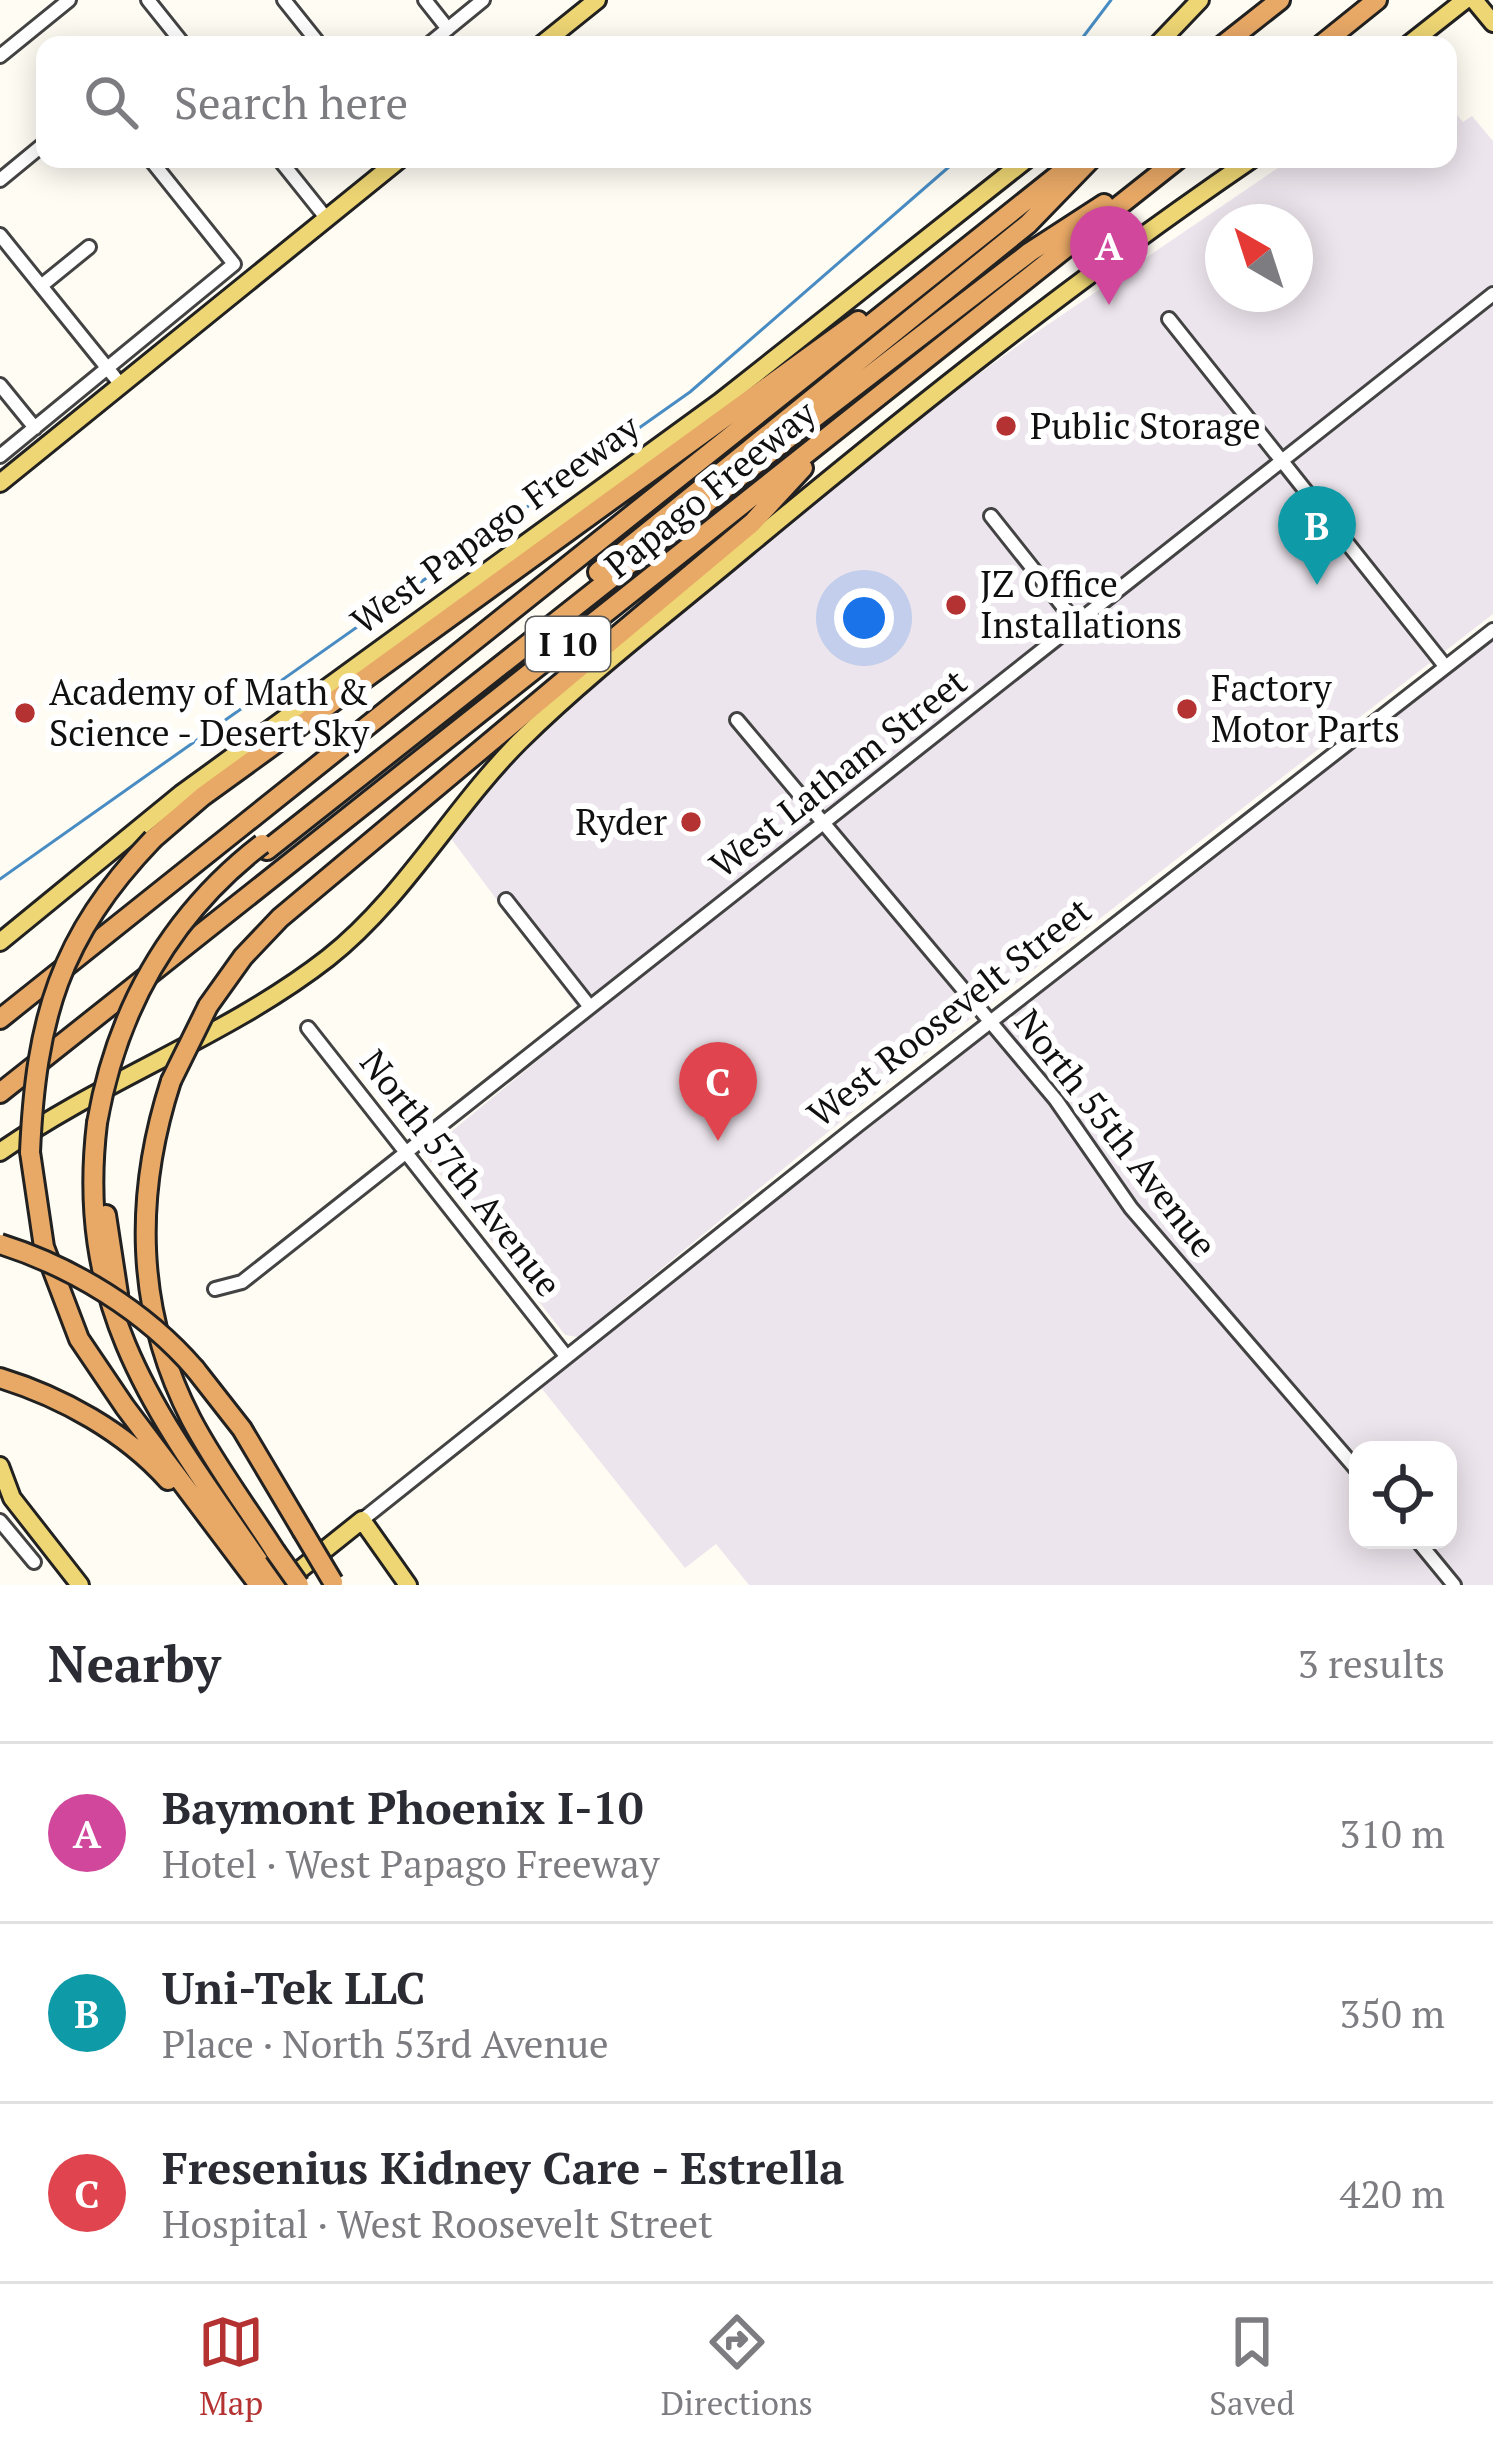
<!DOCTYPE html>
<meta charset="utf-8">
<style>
body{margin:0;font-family:"PT Serif",serif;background:#f2f2f3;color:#2b2b33}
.controls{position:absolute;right:36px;bottom:36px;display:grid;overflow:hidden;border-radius:24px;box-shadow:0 6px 30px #0003}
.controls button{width:108px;height:108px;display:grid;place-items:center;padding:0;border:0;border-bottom:3px solid #e1e1e2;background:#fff;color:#2b2b33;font:60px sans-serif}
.compass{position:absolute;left:1205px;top:204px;width:108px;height:108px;border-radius:50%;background:#fff;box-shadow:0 6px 30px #0003;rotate:321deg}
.you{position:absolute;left:864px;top:618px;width:42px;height:42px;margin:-30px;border:9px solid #fff;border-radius:50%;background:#1a73e8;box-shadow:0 0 0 18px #1a73e833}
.badge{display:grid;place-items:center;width:78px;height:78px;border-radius:50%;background:#b53232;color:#fff;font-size:39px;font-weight:700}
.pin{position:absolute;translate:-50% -99px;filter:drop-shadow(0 3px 6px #0008)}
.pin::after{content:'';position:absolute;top:63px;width:42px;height:36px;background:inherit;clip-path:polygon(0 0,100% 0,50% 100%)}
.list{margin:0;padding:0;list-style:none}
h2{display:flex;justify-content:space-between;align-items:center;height:156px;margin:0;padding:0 48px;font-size:51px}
h2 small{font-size:39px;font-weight:400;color:#7c7c81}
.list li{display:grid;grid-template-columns:78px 1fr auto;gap:36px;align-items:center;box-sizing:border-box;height:180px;padding:0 48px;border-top:3px solid #e1e1e2}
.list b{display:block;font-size:45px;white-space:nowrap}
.list p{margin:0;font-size:39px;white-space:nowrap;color:#7c7c81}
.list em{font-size:39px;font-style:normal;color:#7c7c81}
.icon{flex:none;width:66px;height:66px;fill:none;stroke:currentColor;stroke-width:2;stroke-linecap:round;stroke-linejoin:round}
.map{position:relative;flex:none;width:1493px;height:1585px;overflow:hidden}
.search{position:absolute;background:#fff;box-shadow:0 6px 30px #0003;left:36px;right:36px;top:36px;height:132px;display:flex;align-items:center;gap:30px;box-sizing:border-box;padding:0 42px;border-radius:24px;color:#7c7c81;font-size:45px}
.sheet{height:696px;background:#fff}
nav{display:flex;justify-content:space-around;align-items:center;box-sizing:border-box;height:168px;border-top:3px solid #e1e1e2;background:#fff;font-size:33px;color:#7c7c81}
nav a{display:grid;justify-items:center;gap:6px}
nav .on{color:#b53232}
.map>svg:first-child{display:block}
.industrial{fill:#ede5ed;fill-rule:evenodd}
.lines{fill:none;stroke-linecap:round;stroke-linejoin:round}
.stream{stroke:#488cc3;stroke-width:3}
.minor-casing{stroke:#434343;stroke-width:18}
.major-casing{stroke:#212121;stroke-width:22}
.highway-casing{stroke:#212121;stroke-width:24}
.minor{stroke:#fff;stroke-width:12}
.major{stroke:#eed674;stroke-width:16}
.highway{stroke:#e9a966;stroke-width:18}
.highway-bridge-casing{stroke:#212121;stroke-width:24;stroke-linecap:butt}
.highway-bridge{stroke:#e9a966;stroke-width:18}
.poi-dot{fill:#b53232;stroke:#fff;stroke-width:4.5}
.labels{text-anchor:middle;stroke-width:12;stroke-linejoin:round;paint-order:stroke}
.shield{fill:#fff;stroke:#585858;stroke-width:3}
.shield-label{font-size:33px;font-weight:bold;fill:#101010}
.poi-label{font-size:36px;fill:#101010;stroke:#fff;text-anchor:start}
.street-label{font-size:36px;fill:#101010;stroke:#fff}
</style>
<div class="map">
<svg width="1493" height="1585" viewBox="0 0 1493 1585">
<rect width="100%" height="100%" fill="#fefcf3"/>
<path class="industrial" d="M1448 104 1463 122 1472 116 1493 141V614L889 1082 578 1337 565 1335 424 1154 587 1020 449 836 517 758 607 676 894 435 1037 332 1291 159H1448ZM1223 222H1295V294H1223Z
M1493 630V1585H749L716 1544 685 1568 539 1385 962 1055ZM1358 1450H1448V1540H1358Z"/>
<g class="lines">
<path class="stream" d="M1077 45 1111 0
M0 879 690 392 958 159"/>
<g class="minor-casing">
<path id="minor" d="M148 0 184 45
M284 0 320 45
M425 0 448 29
M428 45 483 0
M0 56 69 0
M279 159 327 219
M0 180 45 143
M0 235 121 385
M41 286 89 247
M1169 319 1445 666
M0 385 35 428
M0 456 234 264 150 159
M991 516 1076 623
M737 720 1056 1100 1131 1208 1358 1471
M506 900 590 1007
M308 1028 566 1356
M215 1289 242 1282 1493 294
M362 1520 858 1125 1493 630
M0 1521 34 1562
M1417 1540 1454 1585"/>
</g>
<g class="major-casing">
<path id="major" d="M1474 0 1493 23
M541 45 597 0
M1157 45 1200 0
M1408 45 1465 0
M0 483 400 159
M0 942 181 794 720 402 1027 159
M0 1152C104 1079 228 1036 328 958 404 898 452 809 520 741 591 671 672 610 748 546 912 410 1076 279 1252 159
M0 1466 12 1498 80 1585
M282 1584 362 1520 408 1585"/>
</g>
<g class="highway-casing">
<path id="highway" d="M1223 45 1280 0
M1321 45 1377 0
M598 572 1028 224 1091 159
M153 839 203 796 858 321
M267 850 809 422 1030 252 1104 204
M208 1006 243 957 280 918 752 523 803 468
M0 1019 1078 159
M171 1081C134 1195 135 1311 191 1419 215 1465 247 1507 275 1551
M0 1093 1178 159
M97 1123C73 1323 170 1430 275 1585
M30 1152 44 1247 79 1339 125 1407 259 1585
M106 1215 118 1294
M195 1369 242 1429 302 1530
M0 1378C62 1397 125 1432 168 1480"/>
</g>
<use href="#minor" class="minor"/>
<use href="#major" class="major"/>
<use href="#highway" class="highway"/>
<g class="highway-bridge-casing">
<path id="highway-bridge" d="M171 1081 208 1006
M97 1123C117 1009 170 915 262 844
M30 1152C36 1019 59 937 153 839
M0 1244C73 1267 145 1311 195 1369
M302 1530 333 1582
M275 1551 299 1585"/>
</g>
<use href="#highway-bridge" class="highway-bridge"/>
</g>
<g class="poi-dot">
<circle cx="1006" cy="426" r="12"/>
<circle cx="956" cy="605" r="12"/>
<circle cx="1187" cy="709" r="12"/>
<circle cx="25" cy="713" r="12"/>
<circle cx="691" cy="822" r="12"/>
</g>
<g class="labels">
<rect class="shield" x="526" y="617" width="84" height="54" rx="9"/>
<g class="shield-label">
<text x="568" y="656">I 10</text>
</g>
<g class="poi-label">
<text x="1030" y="439">Public Storage</text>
<text x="980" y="597">JZ Office<tspan x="980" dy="41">Installations</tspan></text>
<text x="1211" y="701">Factory<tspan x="1211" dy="41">Motor Parts</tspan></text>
<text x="49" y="705">Academy of Math &amp;<tspan x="49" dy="41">Science - Desert Sky</tspan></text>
<text x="667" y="835" text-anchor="end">Ryder</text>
</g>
<g class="street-label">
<text transform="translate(710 489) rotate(-39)" y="13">Papago Freeway</text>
<text transform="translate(495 524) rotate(-36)" y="13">West Papago Freeway</text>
<text transform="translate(838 773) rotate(-38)" y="13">West Latham Street</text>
<text transform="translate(949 1012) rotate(-38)" y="13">West Roosevelt Street</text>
<text transform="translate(1116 1133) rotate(52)" y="13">North 55th Avenue</text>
<text transform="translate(461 1173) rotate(52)" y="13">North 57th Avenue</text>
</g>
</g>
</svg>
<div class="controls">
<button><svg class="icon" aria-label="locate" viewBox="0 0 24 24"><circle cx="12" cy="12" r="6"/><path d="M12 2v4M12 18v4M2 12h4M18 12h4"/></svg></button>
</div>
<svg class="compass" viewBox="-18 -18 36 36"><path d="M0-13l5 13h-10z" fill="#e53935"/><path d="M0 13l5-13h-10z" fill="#7c7c81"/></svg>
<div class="you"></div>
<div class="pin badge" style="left:1109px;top:305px;background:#d1479c">A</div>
<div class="pin badge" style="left:1317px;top:585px;background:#0f9aa8">B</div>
<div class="pin badge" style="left:718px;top:1141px;background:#e0444e">C</div>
<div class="search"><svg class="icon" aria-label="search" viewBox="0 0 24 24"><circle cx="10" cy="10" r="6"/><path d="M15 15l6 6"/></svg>Search here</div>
</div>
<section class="sheet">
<h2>Nearby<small>3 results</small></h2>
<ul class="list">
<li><span class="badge" style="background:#d1479c">A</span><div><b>Baymont Phoenix I-10</b><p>Hotel · West Papago Freeway</p></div><em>310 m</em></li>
<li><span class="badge" style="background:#0f9aa8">B</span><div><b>Uni-Tek LLC</b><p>Place · North 53rd Avenue</p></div><em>350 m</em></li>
<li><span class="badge" style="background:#e0444e">C</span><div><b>Fresenius Kidney Care - Estrella</b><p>Hospital · West Roosevelt Street</p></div><em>420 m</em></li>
</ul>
</section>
<nav>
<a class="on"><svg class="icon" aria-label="map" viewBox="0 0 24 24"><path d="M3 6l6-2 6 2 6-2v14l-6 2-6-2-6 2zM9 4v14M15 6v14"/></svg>Map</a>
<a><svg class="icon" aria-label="directions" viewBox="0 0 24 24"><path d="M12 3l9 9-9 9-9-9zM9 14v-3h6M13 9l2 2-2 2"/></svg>Directions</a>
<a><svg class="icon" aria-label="saved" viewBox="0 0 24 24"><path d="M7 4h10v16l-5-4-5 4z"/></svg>Saved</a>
</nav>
